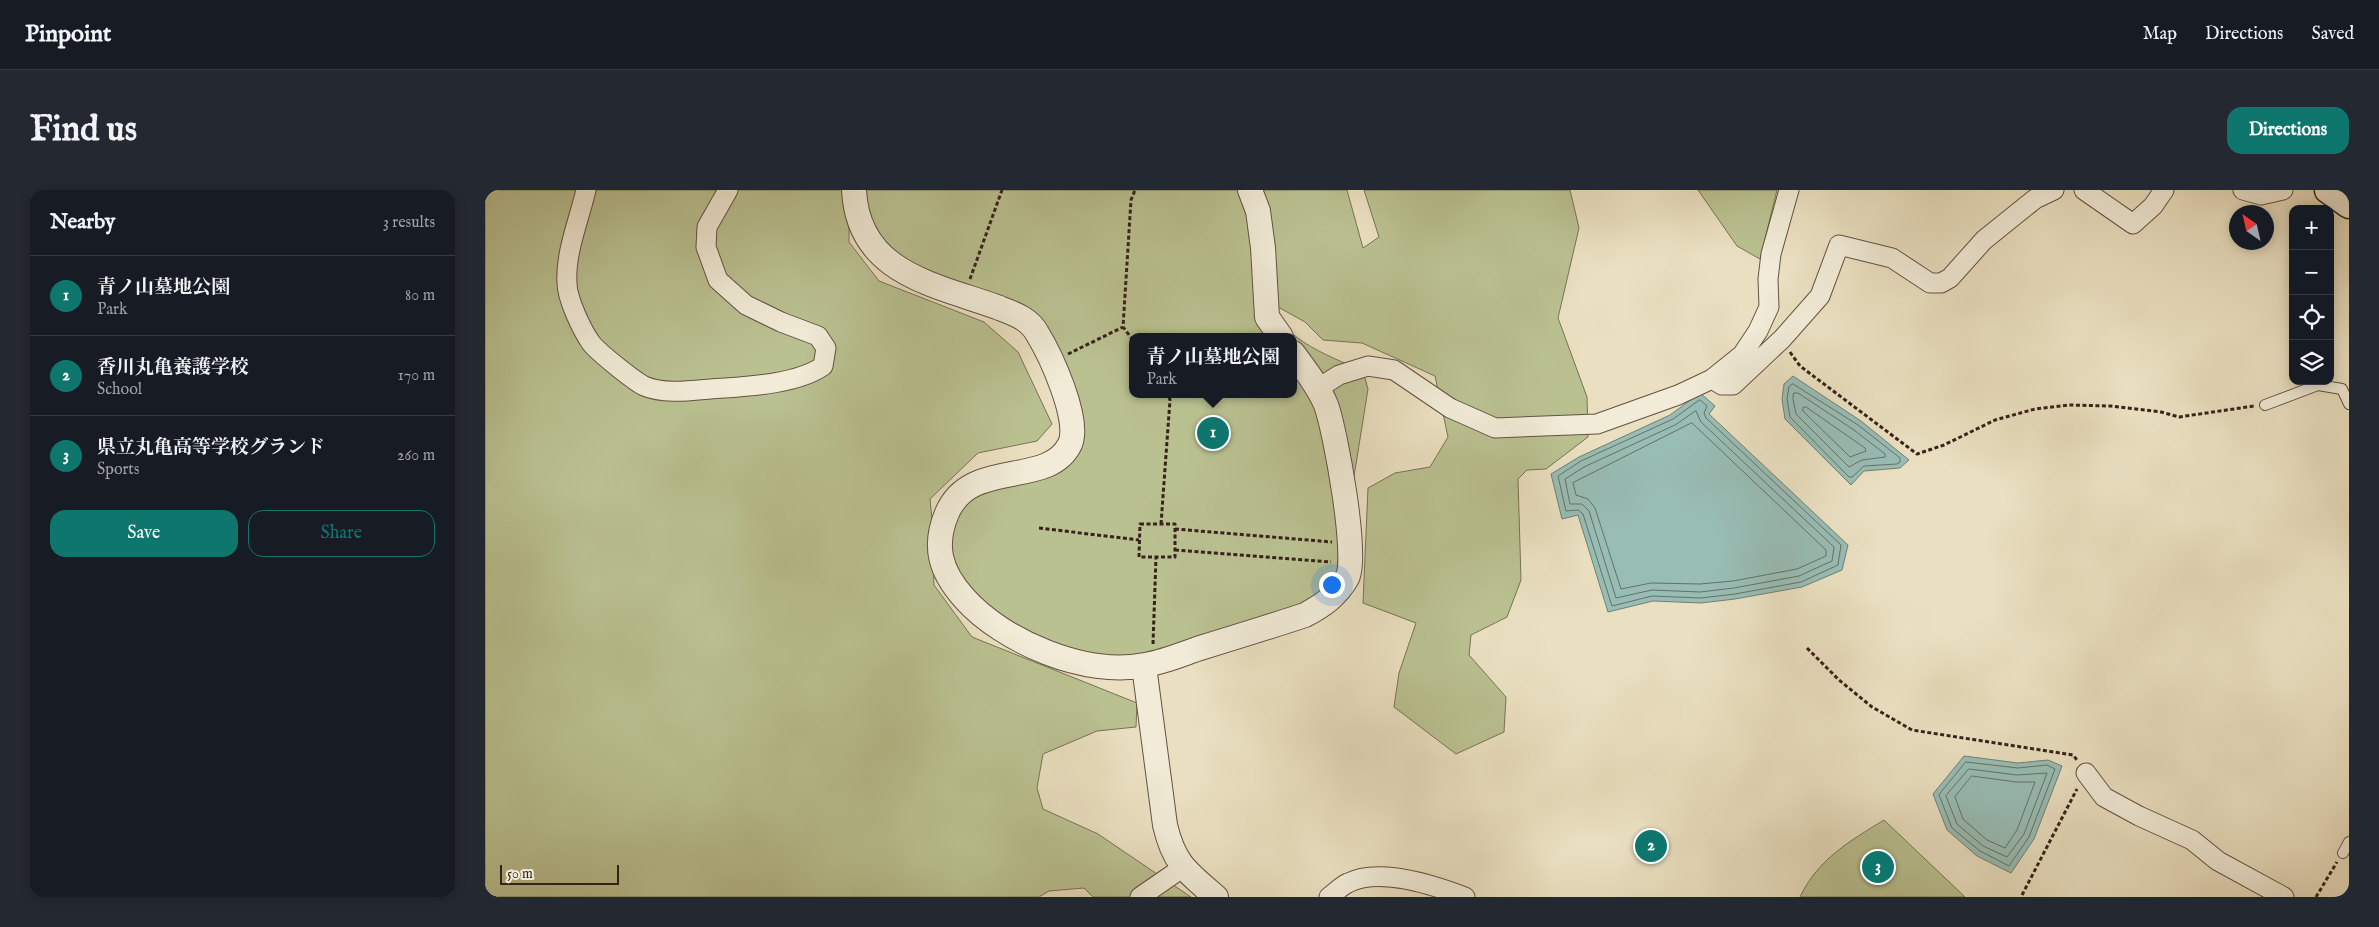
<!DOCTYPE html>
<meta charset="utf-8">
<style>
body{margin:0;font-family:"IM FELL English","Noto Serif JP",serif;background:#242831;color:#f1f3f6}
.controls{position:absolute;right:15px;top:15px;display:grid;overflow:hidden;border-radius:10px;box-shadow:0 2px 12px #0003}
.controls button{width:45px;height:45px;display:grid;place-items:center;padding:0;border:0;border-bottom:1px solid #363941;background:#171b24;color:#f1f3f6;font:25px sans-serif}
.compass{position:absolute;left:1744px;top:15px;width:45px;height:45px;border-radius:50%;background:#171b24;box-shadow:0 2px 12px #0003;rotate:326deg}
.scale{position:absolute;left:15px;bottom:12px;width:119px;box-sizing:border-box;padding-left:5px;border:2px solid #372218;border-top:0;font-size:14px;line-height:18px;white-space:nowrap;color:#372218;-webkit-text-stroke:4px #f1ebd7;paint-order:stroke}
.you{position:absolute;left:846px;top:394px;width:18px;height:18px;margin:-12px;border:4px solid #fff;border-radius:50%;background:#1a73e8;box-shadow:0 0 0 8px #1a73e833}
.badge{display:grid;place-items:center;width:32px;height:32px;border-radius:50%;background:#0f766e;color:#fff;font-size:16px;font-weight:700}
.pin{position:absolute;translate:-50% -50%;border:2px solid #fff;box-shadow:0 1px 5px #0006}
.popup{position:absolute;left:644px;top:143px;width:168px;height:65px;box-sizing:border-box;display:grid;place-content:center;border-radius:10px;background:#171b24;filter:drop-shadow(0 1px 4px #0005);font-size:16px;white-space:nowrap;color:#9ea1a6}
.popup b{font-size:19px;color:#f1f3f6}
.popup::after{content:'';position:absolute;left:50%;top:100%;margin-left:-10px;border:10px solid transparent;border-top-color:#171b24}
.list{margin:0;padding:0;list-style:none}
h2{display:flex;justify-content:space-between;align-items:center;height:65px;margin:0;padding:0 20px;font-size:21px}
h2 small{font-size:16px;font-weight:400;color:#9ea1a6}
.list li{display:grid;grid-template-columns:32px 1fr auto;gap:15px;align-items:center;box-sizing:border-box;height:80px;padding:0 20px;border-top:1px solid #363941}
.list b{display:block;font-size:19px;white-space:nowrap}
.list p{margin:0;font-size:16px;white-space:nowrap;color:#9ea1a6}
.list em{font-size:16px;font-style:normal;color:#9ea1a6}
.actions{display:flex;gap:10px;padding:15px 20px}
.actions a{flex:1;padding:11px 0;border:1px solid #0f766e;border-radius:15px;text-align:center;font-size:18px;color:#0f766e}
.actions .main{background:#0f766e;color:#fff}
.icon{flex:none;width:28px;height:28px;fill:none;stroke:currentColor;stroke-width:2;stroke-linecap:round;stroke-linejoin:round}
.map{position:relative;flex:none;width:1864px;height:707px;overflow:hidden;border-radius:15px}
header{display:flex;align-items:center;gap:30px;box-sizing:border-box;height:70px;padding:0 25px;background:#171b24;border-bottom:1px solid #363941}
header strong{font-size:24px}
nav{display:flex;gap:28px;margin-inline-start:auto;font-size:18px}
.intro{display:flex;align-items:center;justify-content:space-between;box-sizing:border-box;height:120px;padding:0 30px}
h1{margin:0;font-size:35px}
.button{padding:12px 22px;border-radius:15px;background:#0f766e;color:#fff;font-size:18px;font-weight:700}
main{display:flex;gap:30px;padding:0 30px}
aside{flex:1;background:#171b24;border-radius:15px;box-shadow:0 2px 12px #0003}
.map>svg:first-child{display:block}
.green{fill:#bac191;stroke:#787254;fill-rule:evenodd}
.water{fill:#98bdb5;stroke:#717f76}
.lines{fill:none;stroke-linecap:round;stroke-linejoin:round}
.shore{stroke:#687066;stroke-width:1}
.service-casing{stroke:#645242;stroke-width:12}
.minor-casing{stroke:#645242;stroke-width:21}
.tertiary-casing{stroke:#645242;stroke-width:26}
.secondary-casing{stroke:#372218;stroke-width:29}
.path{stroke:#372218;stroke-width:3;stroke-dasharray:4 2.5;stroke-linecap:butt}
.service{stroke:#f1ebd7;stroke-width:10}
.minor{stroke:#f1ebd7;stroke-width:19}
.tertiary{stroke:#f1ebd7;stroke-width:24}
.secondary{stroke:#f1ebd7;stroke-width:26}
</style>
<header>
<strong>Pinpoint</strong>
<nav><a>Map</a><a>Directions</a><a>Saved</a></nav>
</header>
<div class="intro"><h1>Find us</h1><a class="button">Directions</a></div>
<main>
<aside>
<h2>Nearby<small>3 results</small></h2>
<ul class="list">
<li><span class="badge">1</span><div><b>青ノ山墓地公園</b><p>Park</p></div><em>80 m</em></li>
<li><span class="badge">2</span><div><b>香川丸亀養護学校</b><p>School</p></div><em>170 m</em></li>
<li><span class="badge">3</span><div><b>県立丸亀高等学校グランド</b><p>Sports</p></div><em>260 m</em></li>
</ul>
<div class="actions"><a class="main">Save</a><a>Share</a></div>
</aside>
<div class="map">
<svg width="1864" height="707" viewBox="0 0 1864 707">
<rect width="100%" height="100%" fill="#eae0c1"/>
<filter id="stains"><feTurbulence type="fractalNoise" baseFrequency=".004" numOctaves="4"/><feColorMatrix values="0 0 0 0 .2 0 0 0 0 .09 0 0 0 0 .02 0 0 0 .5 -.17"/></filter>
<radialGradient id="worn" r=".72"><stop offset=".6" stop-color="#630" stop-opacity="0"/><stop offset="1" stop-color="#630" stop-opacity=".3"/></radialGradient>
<path class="green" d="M0 0H862L878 58 894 47 879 0H1085L1094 38 1073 128 1102 207 1103 247 1061 279 1042 280 1033 289 1036 390 1022 427 986 445 984 465 1021 507 1019 542 971 564 909 517 914 483 931 433 878 413 883 298 910 283 945 277 963 247 950 186 877 153 838 150 820 132 793 117C791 148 854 170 878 181L883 199 867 299 864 399 692 478 645 489 608 487 554 471 448 368 449 395 487 447 652 513 651 537 612 541 558 564 552 598 558 619 613 644 706 707H608L599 698 564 701 554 707H0ZM364 22 419 93 541 140 574 208 577 250 555 269 496 279 481 287 448 339 445 309 493 263 552 251 567 234 533 162 499 132 394 91 364 52ZM648 147H808V204H648Z
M1213 0H1292L1275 69 1252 56Z
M1399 630 1480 707H1315C1333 669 1365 651 1399 630Z"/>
<path class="water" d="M1308 186 1376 231 1424 270 1415 278 1379 281 1366 295 1300 229 1297 209 1299 194Z
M1215 203 1230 216 1224 224 1363 355 1357 380 1317 397 1250 409 1216 413 1168 411 1123 422 1093 325 1077 329 1066 284 1094 267 1185 225Z
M1479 566 1533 573 1563 570 1577 576 1549 649 1526 683 1492 666 1462 640 1448 604Z"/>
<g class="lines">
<path class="shore" d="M1308 194 1373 235 1415 268V272L1412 274 1379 276 1367 287H1364L1305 227 1302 209 1304 197Z
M1309 203H1313L1369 240 1400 264V267L1377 270 1364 277 1311 224 1308 209Z
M1215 210 1222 216 1219 223 1221 228 1356 355 1353 375 1316 392 1250 404 1216 408 1167 406 1127 416 1098 324 1093 320 1081 321 1073 286 1096 271 1188 229Z
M1321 217 1380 258 1381 261 1365 267 1318 221V218Z
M1211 221 1216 232 1349 357 1347 371 1314 386 1249 398 1215 402 1167 400 1131 408 1104 321 1097 314H1085L1080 289 1099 277 1190 235Z
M1207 233 1341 360V366L1312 379 1248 391 1215 394 1166 393 1136 399 1110 318 1103 309 1091 305 1088 293Z
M1481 572 1533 578 1562 575 1570 579 1544 647 1524 676 1495 661 1467 638 1454 605Z
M1484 579 1532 585 1562 583 1539 644 1522 667 1498 656 1472 634 1461 606Z
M1487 586 1531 592H1550L1532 640 1520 658 1502 650 1478 629 1470 607Z"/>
<g class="service-casing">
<path id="service" d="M1780 215 1833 195 1857 199 1864 214
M1858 663 1864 652"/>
</g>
<g class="minor-casing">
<path id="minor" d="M101 0C94 30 80 63 82 93 82 109 97 140 106 153 114 163 148 190 159 196 183 206 214 199 239 198 268 196 314 193 338 176L341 158 333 146 296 132 261 115 233 90 221 57 222 37 243 0
M1599 0 1648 34 1668 16 1679 0
M1758 0 1776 5 1798 0
M1227 189 1237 195H1248L1297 149 1335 106 1354 55 1407 68 1445 93H1456L1465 88 1499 50 1550 9 1569 0
M832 199 854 185 883 176 909 180 965 218 1010 238 1112 234 1193 205 1227 189 1257 165 1273 141 1284 117 1283 89 1286 64 1304 0
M1601 583 1619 607 1654 626 1707 650 1733 671 1799 707
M655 707 697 678
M844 707C850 703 856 696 863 693 894 677 949 695 980 707"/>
</g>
<g class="tertiary-casing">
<path id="tertiary" d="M369 0C373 83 448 94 512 117 527 123 544 128 552 143 565 164 596 230 585 254 563 299 486 267 462 323 448 356 455 381 479 408 518 452 601 487 660 475 678 472 695 465 712 459 748 448 784 437 820 425 837 416 852 406 862 388 874 369 850 239 841 215 834 197 819 178 808 163
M765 0 773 21 778 58 782 127 796 147
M659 476 680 635C689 674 702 682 731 707"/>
</g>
<g class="secondary-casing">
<path id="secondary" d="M1843 0 1864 15"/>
</g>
<path class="path" d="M485 89 517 0
M648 150 638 137 646 10 650 0
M1305 162 1315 176 1432 264 1459 255 1510 230 1550 219 1584 215 1626 216 1676 222 1694 227 1769 216
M583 164 638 137
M655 334H690V367H654Z
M676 334 685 210 683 204
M554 338 654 350
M690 339 847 352
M690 360 846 372
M668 454 671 367
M1322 458 1354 490 1387 517 1427 540 1588 565 1592 570
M1537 705 1592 599
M1831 707 1852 672"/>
<use href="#service" class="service"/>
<use href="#minor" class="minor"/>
<use href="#tertiary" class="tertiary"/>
<use href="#secondary" class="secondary"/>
</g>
<rect width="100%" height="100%" filter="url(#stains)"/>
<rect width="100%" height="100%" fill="url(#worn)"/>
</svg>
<div class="controls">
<button>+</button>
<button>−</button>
<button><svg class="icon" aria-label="locate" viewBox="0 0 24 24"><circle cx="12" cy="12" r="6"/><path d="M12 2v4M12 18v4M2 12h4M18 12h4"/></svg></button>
<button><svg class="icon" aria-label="layers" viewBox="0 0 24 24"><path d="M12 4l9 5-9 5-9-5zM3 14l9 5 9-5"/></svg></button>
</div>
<svg class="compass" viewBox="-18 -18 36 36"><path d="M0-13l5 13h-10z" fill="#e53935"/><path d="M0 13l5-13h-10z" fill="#9ea1a6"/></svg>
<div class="scale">50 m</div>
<div class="you"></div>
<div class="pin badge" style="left:728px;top:243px">1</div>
<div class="popup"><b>青ノ山墓地公園</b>Park</div>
<div class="pin badge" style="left:1166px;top:656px">2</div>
<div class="pin badge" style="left:1393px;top:677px">3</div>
</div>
</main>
